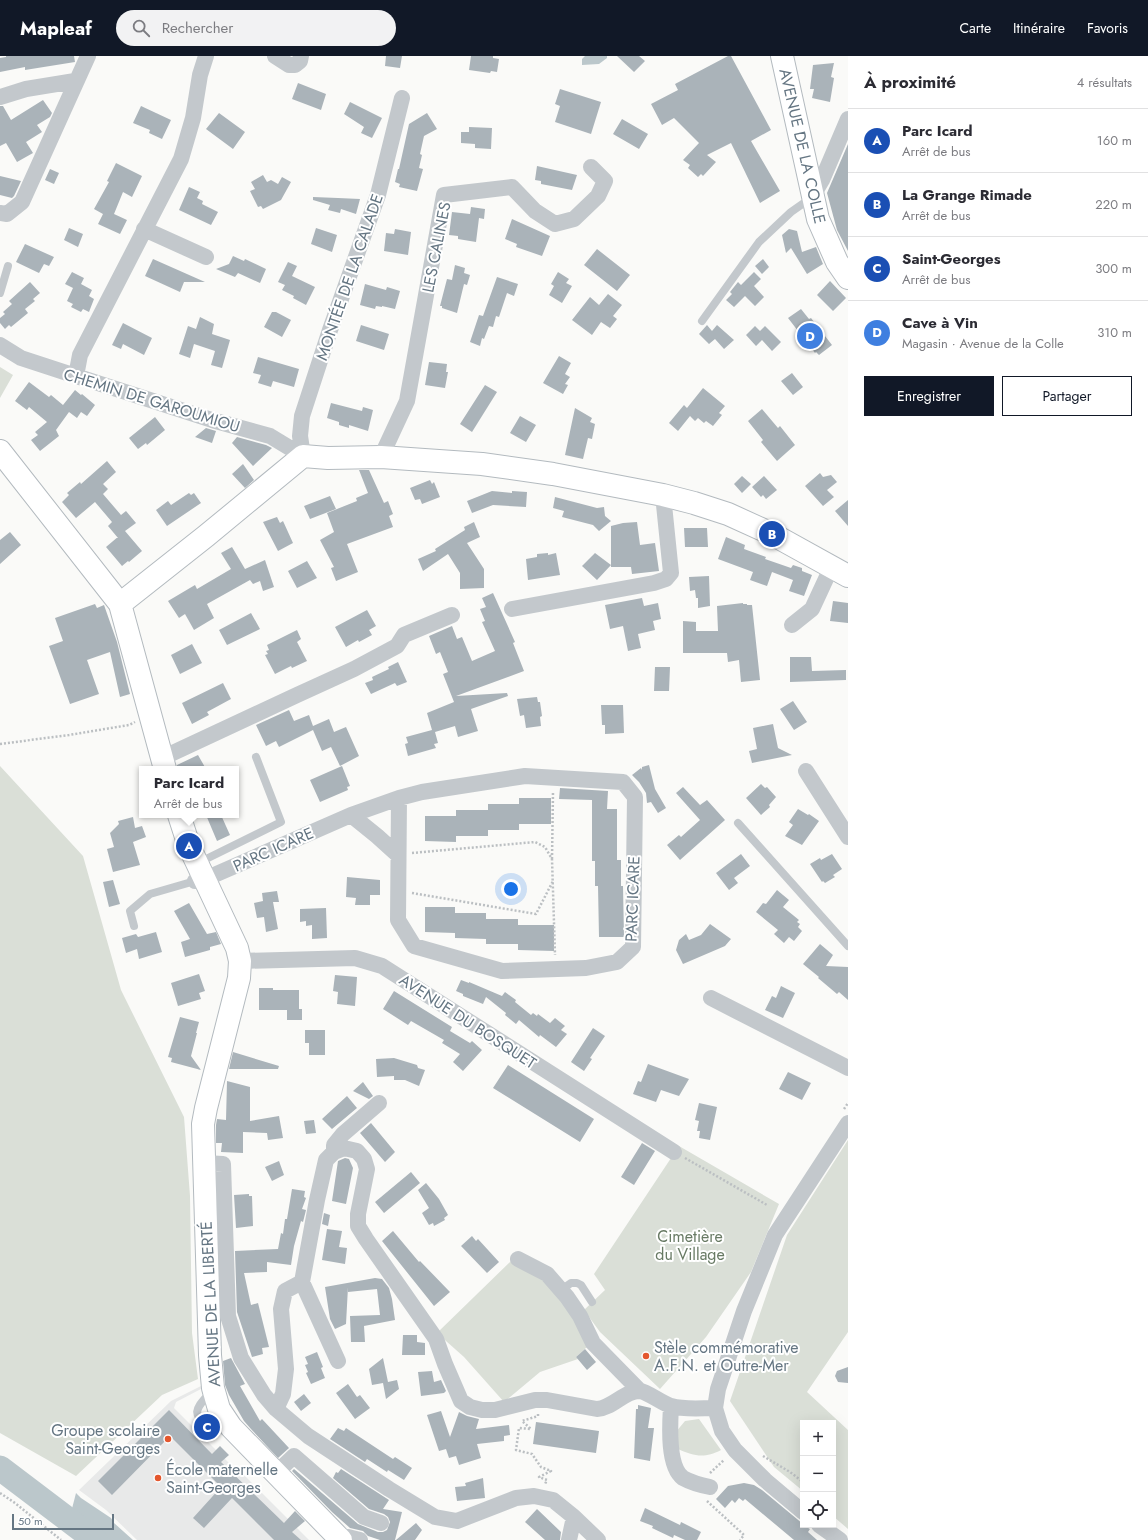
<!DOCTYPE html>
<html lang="fr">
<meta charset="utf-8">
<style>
body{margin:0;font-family:Jost,sans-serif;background:#f2f2f3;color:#2b2b33}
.controls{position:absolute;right:12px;bottom:12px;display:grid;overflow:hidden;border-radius:0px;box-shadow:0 4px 16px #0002}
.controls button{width:36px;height:36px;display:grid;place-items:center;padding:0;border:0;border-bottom:1px solid #e1e1e2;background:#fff;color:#2b2b33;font:20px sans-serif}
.scale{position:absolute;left:12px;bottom:10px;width:102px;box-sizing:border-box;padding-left:4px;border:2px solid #657683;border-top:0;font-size:11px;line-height:14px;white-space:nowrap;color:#657683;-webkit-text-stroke:3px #fff;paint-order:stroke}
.you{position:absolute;left:511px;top:833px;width:14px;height:14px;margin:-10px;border:3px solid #fff;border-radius:50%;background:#1a73e8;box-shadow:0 0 0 6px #1a73e833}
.badge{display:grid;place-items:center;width:26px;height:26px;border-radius:50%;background:#111827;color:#fff;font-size:13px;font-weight:700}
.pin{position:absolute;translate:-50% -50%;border:2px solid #fff;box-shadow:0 1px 4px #0006}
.popup{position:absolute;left:139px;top:710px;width:100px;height:52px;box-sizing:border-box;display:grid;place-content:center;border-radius:0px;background:#fff;filter:drop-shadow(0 1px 3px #0005);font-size:13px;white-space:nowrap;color:#7c7c81}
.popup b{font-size:15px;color:#2b2b33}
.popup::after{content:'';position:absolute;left:50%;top:100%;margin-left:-8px;border:8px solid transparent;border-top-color:#fff}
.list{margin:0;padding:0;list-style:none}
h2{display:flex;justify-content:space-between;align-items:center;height:52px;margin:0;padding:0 16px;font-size:17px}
h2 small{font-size:13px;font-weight:400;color:#7c7c81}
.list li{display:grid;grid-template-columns:26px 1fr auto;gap:12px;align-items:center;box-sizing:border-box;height:64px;padding:0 16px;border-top:1px solid #e1e1e2}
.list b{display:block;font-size:15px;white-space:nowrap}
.list p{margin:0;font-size:13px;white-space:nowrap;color:#7c7c81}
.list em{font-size:13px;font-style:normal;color:#7c7c81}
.actions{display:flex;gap:8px;padding:12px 16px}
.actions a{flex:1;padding:9px 0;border:1px solid #111827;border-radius:0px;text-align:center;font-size:14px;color:#111827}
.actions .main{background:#111827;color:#fff}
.icon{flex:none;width:22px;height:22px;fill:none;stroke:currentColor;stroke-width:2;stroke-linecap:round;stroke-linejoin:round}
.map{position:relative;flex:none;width:848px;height:1484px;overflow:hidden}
header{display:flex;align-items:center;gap:24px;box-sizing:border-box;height:56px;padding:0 20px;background:#111827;color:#fff}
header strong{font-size:19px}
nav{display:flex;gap:22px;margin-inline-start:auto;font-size:14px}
.search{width:280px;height:36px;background:#f2f2f3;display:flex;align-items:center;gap:10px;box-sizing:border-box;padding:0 14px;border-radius:22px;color:#7c7c81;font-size:15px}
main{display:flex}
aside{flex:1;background:#fff}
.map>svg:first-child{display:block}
.built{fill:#e8e9e9}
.green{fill:#dadfd7}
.water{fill:#bbc7cb}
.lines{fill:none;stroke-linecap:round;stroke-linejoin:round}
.river{stroke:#bbc7cb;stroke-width:25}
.building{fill:#aab3b9}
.secondary-casing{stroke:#b3babf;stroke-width:24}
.path{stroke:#bbbfc2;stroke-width:2.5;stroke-dasharray:2 2;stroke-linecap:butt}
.lane{stroke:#c3c8cc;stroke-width:8}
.street{stroke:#c3c8cc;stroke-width:16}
.secondary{stroke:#fff;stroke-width:22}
.poi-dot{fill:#e4572e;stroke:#fff;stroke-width:1.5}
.labels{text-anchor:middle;stroke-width:4;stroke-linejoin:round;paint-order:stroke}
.street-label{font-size:16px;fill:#657683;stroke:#fff}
.park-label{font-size:16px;fill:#687a64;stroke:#fff}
.poi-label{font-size:16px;fill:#657683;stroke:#fff;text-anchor:start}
</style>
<header>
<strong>Mapleaf</strong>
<div class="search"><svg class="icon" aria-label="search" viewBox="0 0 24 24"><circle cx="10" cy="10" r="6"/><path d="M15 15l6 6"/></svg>Rechercher</div>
<nav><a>Carte</a><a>Itinéraire</a><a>Favoris</a></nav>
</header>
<main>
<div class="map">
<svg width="848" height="1484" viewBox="0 0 848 1484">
<rect width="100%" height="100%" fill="#fafaf8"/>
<path class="built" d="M201 1330V1333L176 1346 174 1352 237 1415 239 1414 309 1484H137L106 1454 79 1434 171 1345Z"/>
<path class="green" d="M0 311 13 319 0 342Z
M0 710 83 800 121 934 184 1061 190 1140 192 1277 198 1323 162 1339 76 1420 0 1377Z
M848 1084V1276L807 1336 848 1374V1473L833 1460V1367H803V1435L774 1411 730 1345 787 1179Z
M679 1090 779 1148 751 1216 706 1281 660 1333 600 1276 584 1254 605 1234 594 1218Z
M512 1204 541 1218 579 1262 587 1291 576 1301 578 1303 540 1316 504 1346 464 1301 437 1277Z
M699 1363 721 1394C704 1403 694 1400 678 1393L675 1377 685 1365Z"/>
<path class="water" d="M585 0H607V2L599 8 582 9V3Z
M76 1437 81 1442 111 1462 114 1467 133 1484H78C65 1470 72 1454 76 1437Z"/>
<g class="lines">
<path class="river" d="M0 1412 95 1484"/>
</g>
<path class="building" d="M6 0H74L75 6 25 14V11L0 16V2L6 1Z
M386 0H402L400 12 385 10Z
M471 0H493V2L499 3 497 16 491 15 490 17 469 14Z
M617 0H639L645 5 634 16Z
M728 0H731L771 74 751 85 780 135 760 147 731 87 707 99 716 106 703 120 701 118 698 121 688 112 690 109 683 104 699 87 674 62 662 69 651 48 678 34 675 28Z
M834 7 831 21 834 22 830 46 812 42 814 33H810L813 9Z
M298 27 326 38 321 54 292 43Z
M560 33 601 46 591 78 555 66 560 50 555 48Z
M43 44 52 57 50 61 37 69 42 76 26 86 33 97 17 106 6 87 0 90V50H3L11 64Z
M350 46 382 62 372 82 361 77 364 71 344 58Z
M141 50 171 64 162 83 149 77 150 74 133 67Z
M219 57 245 76 233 93 206 73Z
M427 57 437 73 424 80 420 98 422 99 419 112 423 113 417 135 399 131 400 128 395 126 398 113H399L409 68Z
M622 63 648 78 639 93 613 78Z
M469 71 492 72 491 93 475 92V88L461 87V76H469Z
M848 88V195L837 174 827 137Z
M116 107 142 120 132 141 123 136 114 158 127 164 120 178 98 168 103 158 94 153 109 126 107 125Z
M537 110 577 119 572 134 541 128V125L535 124Z
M50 113 59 117 54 128 45 124Z
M263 119 267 126 271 124 278 128 282 121 291 126 281 144 263 153 261 150 258 151 250 135 255 133 251 126Z
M0 120 21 125 14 140 12 142 0 139Z
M189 131 200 136 197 142 203 145 202 148 218 156 211 169 179 154Z
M313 141 338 142 360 143 356 158 341 153 340 157 328 154 330 149 313 144Z
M471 151 485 153 484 163 479 162 476 186 458 183V180L449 179 452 156 470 158Z
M512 163 550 180 542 200 516 191 517 188 505 183Z
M69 172 83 178 78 191 64 184Z
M316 172 337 179 332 196 311 188Z
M395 173 411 176 408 199 384 195 386 177 394 178Z
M789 173 797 175 802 196 816 191 823 208 807 218 791 192 786 197 782 179Z
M25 188 54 201 49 210 44 208 39 217 16 206Z
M597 193 630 219 617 235 584 209Z
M233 200 244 205 245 203 266 213 260 227 238 217 235 221 216 213 229 208Z
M153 203 205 226H184L180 236 145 220Z
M763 203 769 211 762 218 755 210Z
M288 206 297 210 292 220 315 231 306 249 293 242 294 240 282 234 285 229 278 226Z
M455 209 465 212 464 217 470 219 467 229 464 228 457 257 442 252V250H440L447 223 452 224Z
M72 216 84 222 81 228 92 234 89 240 94 243 89 256 83 253 81 256 71 251 73 248 67 245 73 232 65 228Z
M558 216 569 223 566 227 572 230 562 247 549 239 554 230 551 228Z
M754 216 761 223 754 230 764 241 755 250 745 240 734 251 726 244 732 238 730 236 738 226 741 229Z
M497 221 518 228 514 240 507 237 499 261 496 260 493 271 489 270 484 283 482 282 480 290 470 286 479 259 483 260Z
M830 225 846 242 833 255 817 239Z
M30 226 40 237 33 243 35 245 25 253 28 257 11 271 9 269 5 273 0 267V262L5 258 3 256 12 248 9 245Z
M365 228 386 234 387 231 400 235 395 253 382 250V251L376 250 375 253 360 249Z
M608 238 622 249 613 260 617 263 610 272 601 266 592 279 572 264 590 241 599 249Z
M801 253 809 263 811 262 832 289 819 299 816 296 815 297 788 262Z
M272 256H276L291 264 282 281 264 271Z
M200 261 214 268 212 278 230 284 222 312 211 309 215 295 194 288 190 302 179 298 188 270 196 273Z
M123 267 152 282 144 299 123 288 121 293 112 289Z
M361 269 389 278 384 294 356 285Z
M707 269 712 275 717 269 734 284 724 293 715 283 709 288 699 278Z
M755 270 760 275 765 270 781 286 772 295 762 284 756 290 746 279Z
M559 300 571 307 565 318 570 321 565 328 568 329 563 338 543 327Z
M258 301 299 313 294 331 273 325 271 331 258 327 261 319 253 317Z
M429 306 447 308 446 316H448L445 332 425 329Z
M792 317 803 331 793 339 781 325Z
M29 326 49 341 51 339 63 349 75 334 81 339 82 338 95 349 87 360 81 356 77 362 69 356 56 374 59 380 40 395 31 384 38 379 35 376 47 366 29 351 27 354 15 345Z
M485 329 497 336 472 376 460 368Z
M703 332 725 350 719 357 722 359 713 370 706 365 704 367 698 362 695 365 690 360 678 375 669 367 684 349 687 352Z
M331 347 362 355 363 351 373 354 368 375 349 369V372L339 369V366L327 362Z
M575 352 592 362 590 366 595 368 592 383 588 382 583 403 565 399Z
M762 353 778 372 780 370 795 389 777 405 761 386 763 384 748 365Z
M520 360 536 369 526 386 510 377Z
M155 361 165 374 147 389 146 387 138 393 129 382Z
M206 372 216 375 212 387 195 381Z
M237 381 266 389 272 392 253 410 232 387Z
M107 405 116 416 103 428 108 433 103 438 121 459 126 455 136 467 125 475 142 495 129 506 128 505 122 510 106 491 119 480 118 482 108 470 112 466 95 446 76 462 62 446 69 439 67 437 80 426 81 428Z
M243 408 254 424 245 432 232 418Z
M359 414H369L384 447 388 445 393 458 389 460 393 471 347 488 358 516 336 525 331 512 334 511 320 484 334 476 327 457 357 445 356 442 368 437Z
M820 417 823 421 831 419 837 426 827 434 834 441 823 450 805 430Z
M742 420 751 428 742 437 734 428Z
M764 420 777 434 766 443 763 439 761 441 752 431Z
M430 424 432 428 434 426 440 441 422 448 420 443 415 444 410 432Z
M492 435 512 437V435L527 436 526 451 493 449 472 457 467 445Z
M189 437 191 439 194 437 201 447 167 470 156 454 168 445 171 449Z
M330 440 336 453 310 463 304 450Z
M555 441 597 452 604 451 605 460 611 465 599 475 593 469 562 461 564 455 553 452Z
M848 444V470L835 455Z
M277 461 280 467 283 465 293 487 278 495 263 466Z
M474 466 480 481 467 487 484 513V532L460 533V517L448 498 423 515 418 503 436 495 435 493 465 474 464 471Z
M637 466 640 489 655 487 659 515 632 518 631 511H611V470L623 467Z
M684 472H707L708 491H685Z
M10 476 21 489 0 508V484Z
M726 481 745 489 744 493 766 501 765 503 791 512 793 509 802 512V515L812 519 804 540 789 535 793 524 772 516 767 530 750 524 753 516 718 503Z
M232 491 245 513 265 504 274 531 263 535 260 525 253 528 250 524 207 548 214 562 194 574 185 558 179 562 168 545 195 529 197 533 231 513 221 497Z
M548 497V499L556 497 560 519 528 524 526 503 537 501V498Z
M595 497 611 509 597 524 582 510Z
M307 505 317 522 297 532 288 515Z
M709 520 710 550 698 552V542H696L695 534 690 535 689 521Z
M493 537 515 586 513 587 524 615 456 640 507 637 508 640 471 653 478 675 458 681 455 670 435 676 438 687 434 688 436 692 408 700 405 688 408 687 406 681 432 674 427 657 454 646 443 618 448 616 440 596 436 598 429 580 452 570 457 583 462 581 472 605 495 595 482 566 485 565 480 553 486 551 482 542Z
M642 542 644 550 658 547 661 563 653 565 655 574 638 578 641 592 628 595 623 570 610 573 605 549Z
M833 545 848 547V567L830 565Z
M743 547V548H747V549H752L760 624 741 626 739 604 728 606 727 597H683V565L696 566V575H718L717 550Z
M95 548 97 552 104 549 117 586 130 638 120 641 110 596 87 604 99 638 70 648 49 590 63 585 55 562Z
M367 554 376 570 369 574 372 579 359 586 358 584 346 591 335 571Z
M251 557 260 573 227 589 219 574Z
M297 574 301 583 297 586 307 605 292 612 291 610 275 618 265 599 268 598 266 595 269 594 267 589Z
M192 588 202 607 180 618 171 599Z
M790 601H811L812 615 846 614V624L790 626Z
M398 606 407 626 397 630 395 627 371 638 365 627 373 624 372 621 389 613 388 611Z
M655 611H670L669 635H654Z
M223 627 231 643 207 656 209 659 192 668 182 647Z
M537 641 538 646H540L542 660 540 661 541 670 526 672 524 659 520 660 517 643Z
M793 645 807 666 794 674 780 653Z
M601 649H623L624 677 605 678V669H602Z
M289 654 294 665 309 659 313 670 329 663 334 676 346 671 359 700 340 710 331 691 322 695 313 674 279 691 276 685 266 690 256 669Z
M773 668 778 692 792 699 752 707 749 695 757 693 753 672Z
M198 699 206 713H177V709Z
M649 709 655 733 666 752 658 757 651 746 647 747 646 737 639 726 632 719 641 712 642 714V711Z
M342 710 350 730 347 731 348 734 320 746 310 724Z
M761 728 765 732 767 731 776 741 769 749 770 751 761 759 746 742Z
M683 731 700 749 707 744 725 764 680 804 667 789 679 779 681 781 700 764 676 737Z
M560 732 608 735 607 753H617V804H621V830H623L624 881H599L598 830H595V805H592V744L559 743Z
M519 742H551V768H519V774H488V780H456V786L425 785V760H456V754H488V748H519Z
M798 753 808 759 809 758 819 765 802 789 785 780 793 769 789 766Z
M206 759H221L230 779 217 785Z
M133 761 135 772 142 770 146 781 133 786 140 809 113 816 107 793 114 791 110 777 119 768 118 765Z
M741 798 750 810 734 822 738 827 729 834 716 817Z
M832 798 842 813 833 819 835 821 825 827 823 825 822 826 810 808 820 802 821 804Z
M347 821 380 824V839H370V849H355L356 842 346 841Z
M113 824 120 848 109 851 103 826Z
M777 834 789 844 783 851 799 864 797 866 800 868 798 871 802 875 794 885 789 881 784 887 774 878 778 874 756 856 763 847 766 848Z
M277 835 279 846H273L278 873 266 876 264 861 257 862 254 847 263 845 262 837Z
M189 847 207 878 216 876 221 888 210 891V894L185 901 181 886 190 883 174 855Z
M425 851H455V857H486V863H518V869H554V895L518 894V888H486V883L455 882V877L425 876Z
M326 852 327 882 312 883V869L306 870V865L300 866V853Z
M710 868 731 883 725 890 683 908 676 894 679 884 686 878 689 884 701 879Z
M156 876 162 896 139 903 137 893 126 897 122 882 136 878 138 881Z
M820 888 833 899 826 910 848 911V944L839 936 837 938 818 922 819 921 803 908Z
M199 918 205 935 199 937 201 943 178 950 171 927Z
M335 919 357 921 355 950 337 948 338 936 333 935Z
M461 924 469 927V926L502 940 505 936 516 944 515 946 531 959 533 957 537 960 538 958 550 967 555 962 565 970 561 974 567 978 556 991 540 979 539 981 519 964 516 968 505 959 506 957 486 941 483 948 463 940V938L456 935Z
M781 930 795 937 783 962 765 954 772 940 776 942Z
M259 932H273V934H299V953H302V964H287V954H259Z
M394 935 452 971 450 975 470 987 472 985 482 994 463 1015 453 1006 460 998 442 987 444 984 411 965 408 969 383 953Z
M180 961 199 966 196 977H197L191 1000 201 1014 171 1006 172 1002 168 1001Z
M593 972 605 980 590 1002 592 1003 584 1015 571 1006Z
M305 974H325V999H309V987H305Z
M233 996 279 1010 278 1013H229Z
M394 1002 417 1009 418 1012 425 1014 419 1030 405 1024H394V1020L377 1021 376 1003Z
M648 1008 689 1023 679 1040 661 1034 656 1046 633 1038 638 1025 641 1026Z
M508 1009 594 1063 580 1086 493 1032Z
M788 1016 811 1027 802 1044 779 1033Z
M227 1025 250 1031V1065L279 1060 283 1082 268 1084 267 1077 243 1076V1097L221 1096 222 1087H216V1069L217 1063 226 1064Z
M363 1026 373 1040 369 1043 353 1035Z
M347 1040 357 1052 332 1073 322 1063Z
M699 1047 717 1051 710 1084 699 1082 700 1075H697L699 1065 695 1064Z
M314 1064 316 1077 306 1078 304 1065Z
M371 1067 395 1096 385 1106 360 1077Z
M642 1087 655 1095 634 1129 621 1121Z
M345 1102 349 1103 353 1112 346 1148 332 1145 338 1105Z
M279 1105 284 1119 272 1125 265 1111Z
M411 1116 420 1127 384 1157 375 1146Z
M426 1127 439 1143 448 1159 444 1162 445 1164 434 1170 433 1167 429 1169 422 1157 429 1152 418 1134Z
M292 1133 305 1135 304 1141 306 1142 302 1153 306 1154 303 1166 301 1165 294 1190 291 1209 267 1206V1216L244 1217 251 1249 258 1247 269 1291 262 1292 263 1298 252 1301 237 1256 235 1195 278 1193 281 1177 283 1178 285 1163H287Z
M249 1138V1140H252L253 1170 236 1172 234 1139Z
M324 1157 330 1159 328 1170 322 1168Z
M327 1173 342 1175 339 1191 347 1192 345 1208 322 1204Z
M393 1175 419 1206 420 1205 450 1236 434 1250 382 1185Z
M472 1180 476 1185 478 1183 499 1206 487 1217 461 1190Z
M375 1222 382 1223 389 1232 392 1243 395 1264 364 1270 365 1286H351L350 1260 380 1259 377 1233 348 1236V1231L346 1268 335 1273 330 1263 325 1231Z
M403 1279H417V1286L425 1287V1299H402Z
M585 1293 596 1306 587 1314 576 1301Z
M317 1296 323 1311 321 1312 325 1322 311 1328 306 1317 308 1316 305 1309 308 1308 305 1301Z
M231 1302 245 1328 240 1330 260 1365 262 1363 289 1392 278 1402 251 1373 244 1365 229 1339 225 1329 223 1305Z
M383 1302 388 1326 397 1324 399 1333 386 1343 383 1327 372 1329 369 1313Z
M848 1311V1327L838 1326 835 1320 837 1315Z
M432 1315 434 1326 441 1324 446 1335 444 1337 421 1340 418 1316Z
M348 1328 357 1341 360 1339 370 1352 355 1363 336 1337Z
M304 1338 311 1347 301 1355 294 1346Z
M638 1349 651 1352 648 1372H654L650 1405 634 1402 636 1353H638Z
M169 1354 212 1398 220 1390 229 1399 221 1406 284 1467 295 1455 305 1465 292 1476 301 1484H274L232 1442 204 1472 193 1462 221 1431 170 1380 112 1439 98 1425Z
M441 1355 450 1381 459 1356 467 1360 479 1363 476 1373 509 1369 510 1379 504 1380V1385L477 1388 481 1402 459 1409 456 1400 449 1402 446 1393 439 1395 427 1359Z
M536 1366 599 1375 596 1397 533 1388Z
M338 1372 344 1375 346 1372 393 1403 395 1401 412 1412 404 1424 388 1414 387 1416 367 1403 365 1406 330 1383Z
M294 1413 358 1468 378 1476H383L387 1474 390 1466 388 1461 384 1458 369 1453 333 1422 336 1416 338 1417 341 1413 389 1444 383 1453 402 1456 395 1484H380L368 1480 363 1475 350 1472 332 1456 292 1415Z
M483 1422 485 1442 457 1445 455 1431 466 1430 465 1427Z
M744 1427 754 1429 762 1434 803 1468V1469L810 1473 808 1476 817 1484H794L745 1443 743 1445 739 1442 735 1447 732 1444 725 1452 716 1443 728 1430Z
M645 1452 680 1469 681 1466 701 1476 697 1484H685L674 1479 673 1482 652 1472 653 1470 640 1465Z
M537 1453 561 1476 560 1484H545L525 1466Z
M416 1467 422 1474 415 1484H396Z"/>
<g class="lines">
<g class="secondary-casing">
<path id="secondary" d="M782 0 818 163 837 206 848 222
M0 395 120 548 165 713
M120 548 206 480 303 400 328 402 381 401 482 408 553 418 663 439 694 447 728 458 772 478 848 520
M179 759 189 790 237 892 240 905 239 922 206 1052 203 1068 210 1299 213 1332 219 1353 231 1371 341 1484"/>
</g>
<path class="path" d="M0 688 69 679 129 669 135 666
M412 797 535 786 545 791 552 803 555 899
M552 803 553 736
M412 837 536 858 553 825
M844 1053 848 1047
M685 1102 767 1149
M538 1358V1360L522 1365 531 1373 519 1372 516 1394 532 1398 541 1411 551 1415 539 1421 547 1424 545 1428
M763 1400 790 1416 803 1426
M710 1417 724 1404
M0 1437 15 1447 61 1484
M707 1445 744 1479 740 1484"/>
<path class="lane" d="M0 237 8 210
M702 265 759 186 791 156 811 142
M738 767 848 890
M198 807 281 766 256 701
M134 870 130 855 150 838 195 825
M561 1234 571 1227H577L581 1229 592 1246
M211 1335C199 1351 189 1355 207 1371H229"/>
<path class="street" d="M275 0 289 9H295L300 5 301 0
M0 41 26 33 75 25
M812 141 822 124 848 63
M0 157 7 158 22 146 88 0
M144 173 206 201
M0 289 21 302 76 320 212 364 270 380 303 400
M76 320 80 299 181 103 193 62 200 19 206 0
M303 400 300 380 302 360 330 274 378 139 402 42
M381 401 407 345 444 139 512 131 535 155 555 168 574 163 598 140 605 125 591 111
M512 553 654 527 666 523 671 517 663 439
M792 569 812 553 831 512
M162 702 297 639 354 613 397 590 404 579 452 559
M806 715 848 781
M351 759 377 780 398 799
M195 825 205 823 351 759 399 742 422 736 525 720 623 726 635 741 633 891 617 906 586 912 502 915 414 890 398 864 399 742
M240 905 355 902 382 910 674 1096
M711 942 848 1012
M334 1096V1089L343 1078 379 1047
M204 1107 223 1108 228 1260 241 1302 264 1339 276 1353 308 1380 389 1433 435 1461 457 1465 516 1442 534 1440 553 1444 574 1461 598 1484
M518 1203 547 1218 567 1241 580 1260 593 1287 640 1335
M302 1226 338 1305
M671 1350C670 1368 667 1410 683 1422 692 1427 700 1429 710 1431
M276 1353 283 1338 286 1313 281 1253 285 1235 302 1226 317 1144 326 1104 334 1096 344 1092 357 1095 364 1103 367 1113 358 1158V1170L366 1183 436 1283 445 1308 461 1345 470 1351 482 1354H495L535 1344H547L597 1353C613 1352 625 1334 640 1335 648 1336 663 1348 671 1350 685 1354 701 1352 715 1352
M276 1417 294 1400 364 1461 381 1467
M803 1456 765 1424 735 1394 722 1375 715 1352 718 1333 744 1255 775 1179 848 1067
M819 1469 840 1484
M339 1481H348L360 1484
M569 1484 574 1461"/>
<use href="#secondary" class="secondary"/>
</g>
<g class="poi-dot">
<circle cx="646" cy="1300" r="4"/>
<circle cx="168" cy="1383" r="4"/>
<circle cx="158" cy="1422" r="4"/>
</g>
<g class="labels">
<g class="street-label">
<text transform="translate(803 90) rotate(77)" y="6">AVENUE DE LA COLLE</text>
<text transform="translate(436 191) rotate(-79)" y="6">LES CALINES</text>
<text transform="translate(349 221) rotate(-71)" y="6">MONTÉE DE LA CALADE</text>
<text transform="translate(152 344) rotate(17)" y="6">CHEMIN DE GAROUMIOU</text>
<text transform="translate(273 793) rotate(-24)" y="6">PARC ICARE</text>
<text transform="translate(632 843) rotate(-88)" y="6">PARC ICARE</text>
<text transform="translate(468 965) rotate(33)" y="6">AVENUE DU BOSQUET</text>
<text transform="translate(210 1248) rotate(-93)" y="6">AVENUE DE LA LIBERTÉ</text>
</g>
<g class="park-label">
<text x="690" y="1186">Cimetière<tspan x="690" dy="18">du Village</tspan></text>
</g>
<g class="poi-label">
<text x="654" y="1297">Stèle commémorative<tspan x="654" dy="18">A.F.N. et Outre-Mer</tspan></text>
<text x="160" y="1380" text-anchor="end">Groupe scolaire<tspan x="160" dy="18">Saint-Georges</tspan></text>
<text x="166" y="1419">École maternelle<tspan x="166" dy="18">Saint-Georges</tspan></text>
</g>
</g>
</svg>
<div class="controls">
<button>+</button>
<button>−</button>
<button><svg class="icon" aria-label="locate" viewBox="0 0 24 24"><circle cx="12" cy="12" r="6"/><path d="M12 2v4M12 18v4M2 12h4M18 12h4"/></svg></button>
</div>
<div class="scale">50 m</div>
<div class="you"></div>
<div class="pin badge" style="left:189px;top:790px;background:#1a4fb4">A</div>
<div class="popup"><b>Parc Icard</b>Arrêt de bus</div>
<div class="pin badge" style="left:772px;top:478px;background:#1a4fb4">B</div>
<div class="pin badge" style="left:207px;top:1371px;background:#1a4fb4">C</div>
<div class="pin badge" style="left:810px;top:280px;background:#3f7fe0">D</div>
</div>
<aside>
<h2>À proximité<small>4 résultats</small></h2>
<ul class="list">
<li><span class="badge" style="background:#1a4fb4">A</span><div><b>Parc Icard</b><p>Arrêt de bus</p></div><em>160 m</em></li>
<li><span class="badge" style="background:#1a4fb4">B</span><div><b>La Grange Rimade</b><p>Arrêt de bus</p></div><em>220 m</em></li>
<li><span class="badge" style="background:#1a4fb4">C</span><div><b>Saint-Georges</b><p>Arrêt de bus</p></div><em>300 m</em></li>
<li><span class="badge" style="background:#3f7fe0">D</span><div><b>Cave à Vin</b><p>Magasin · Avenue de la Colle</p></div><em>310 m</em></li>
</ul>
<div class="actions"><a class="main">Enregistrer</a><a>Partager</a></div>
</aside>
</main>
